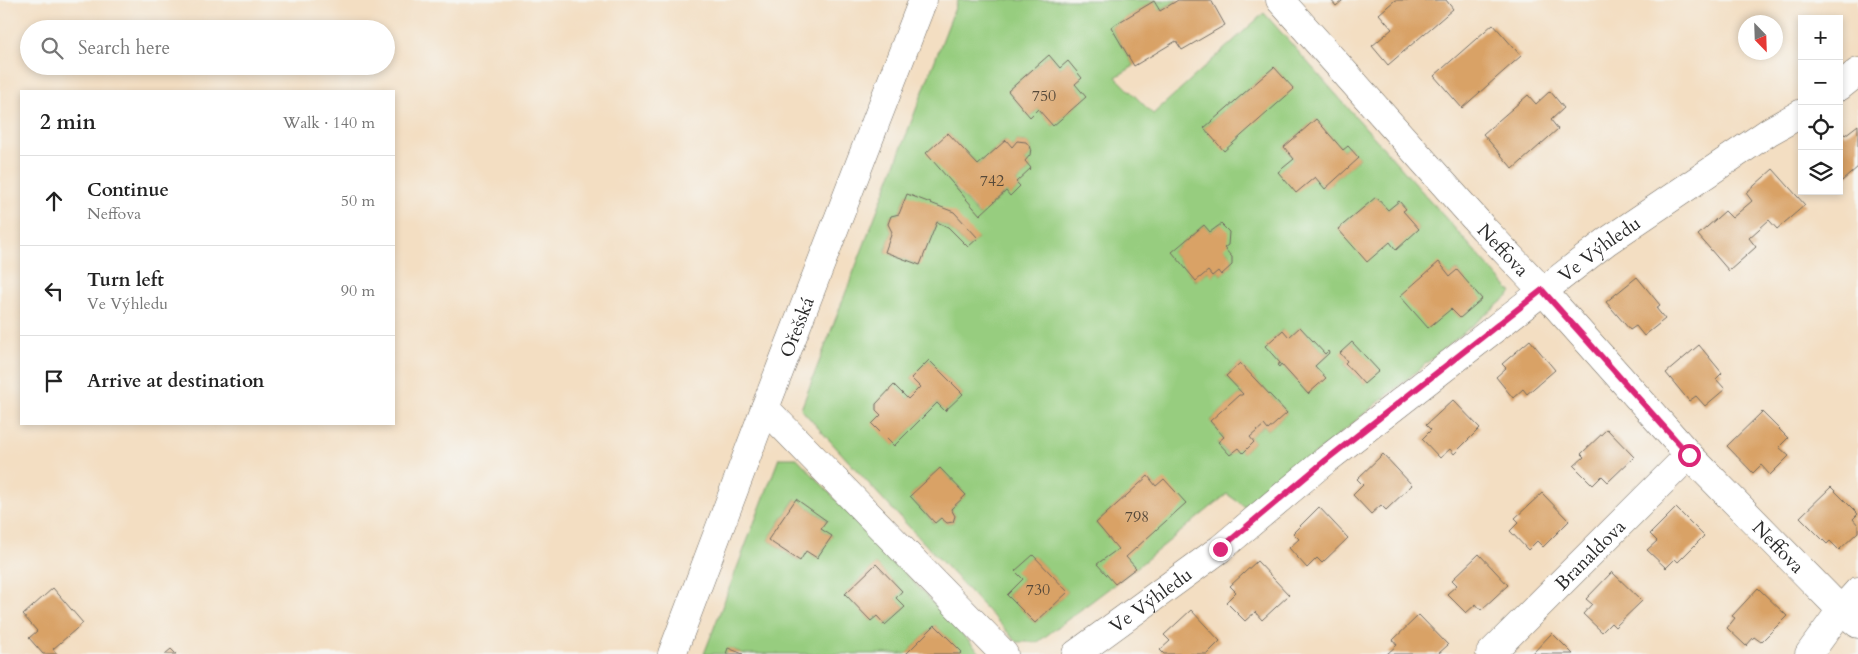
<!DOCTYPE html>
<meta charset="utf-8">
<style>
body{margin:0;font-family:Cardo,serif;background:#f2f2f2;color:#222}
.controls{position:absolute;right:15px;top:15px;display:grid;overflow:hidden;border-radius:0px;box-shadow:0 2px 8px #0003}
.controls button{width:45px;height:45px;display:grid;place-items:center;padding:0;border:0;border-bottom:1px solid #e0e0e0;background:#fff;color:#222;font:25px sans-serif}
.compass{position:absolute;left:1738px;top:15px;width:45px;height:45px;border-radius:50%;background:#fff;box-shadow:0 2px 8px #0003;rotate:157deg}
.stop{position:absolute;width:15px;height:15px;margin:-11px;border:4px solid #db2777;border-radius:50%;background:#fff}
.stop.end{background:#db2777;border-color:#fff;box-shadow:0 1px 5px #0008}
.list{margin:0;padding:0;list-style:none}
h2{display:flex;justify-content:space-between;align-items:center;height:65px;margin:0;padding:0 20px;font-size:21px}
h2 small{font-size:16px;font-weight:400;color:#767676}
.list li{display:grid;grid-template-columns:32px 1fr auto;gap:15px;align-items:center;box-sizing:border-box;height:90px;padding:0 20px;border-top:1px solid #e0e0e0}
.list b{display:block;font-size:19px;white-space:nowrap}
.list p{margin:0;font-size:16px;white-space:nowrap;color:#767676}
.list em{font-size:16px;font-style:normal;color:#767676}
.icon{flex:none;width:28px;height:28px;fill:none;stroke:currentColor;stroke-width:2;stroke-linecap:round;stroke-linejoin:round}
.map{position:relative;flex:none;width:1858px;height:654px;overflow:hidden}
.search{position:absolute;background:#fff;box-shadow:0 2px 8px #0003;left:20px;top:20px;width:375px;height:55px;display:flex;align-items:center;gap:12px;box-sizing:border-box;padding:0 18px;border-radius:28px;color:#767676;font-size:19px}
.panel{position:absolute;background:#fff;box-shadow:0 2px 8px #0003;left:20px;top:90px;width:375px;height:335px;border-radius:0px}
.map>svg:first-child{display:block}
.green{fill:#97cd7f;stroke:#617c55;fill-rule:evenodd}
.building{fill:#d9a266}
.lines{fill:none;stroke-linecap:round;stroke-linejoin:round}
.minor-casing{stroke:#716a60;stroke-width:29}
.tertiary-casing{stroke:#716a60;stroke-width:29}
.minor{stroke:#fff;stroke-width:28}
.tertiary{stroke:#fff;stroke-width:28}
.route{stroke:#db2777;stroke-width:6}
.labels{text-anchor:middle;stroke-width:4;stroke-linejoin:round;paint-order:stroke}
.number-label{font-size:16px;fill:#56493a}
.street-label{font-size:19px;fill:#2b2b2b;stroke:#f6f6f2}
</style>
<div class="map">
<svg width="1858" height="654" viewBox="0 0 1858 654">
<rect width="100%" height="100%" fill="#f6f6f2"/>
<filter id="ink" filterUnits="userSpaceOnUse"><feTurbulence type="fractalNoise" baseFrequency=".02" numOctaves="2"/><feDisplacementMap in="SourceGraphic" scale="10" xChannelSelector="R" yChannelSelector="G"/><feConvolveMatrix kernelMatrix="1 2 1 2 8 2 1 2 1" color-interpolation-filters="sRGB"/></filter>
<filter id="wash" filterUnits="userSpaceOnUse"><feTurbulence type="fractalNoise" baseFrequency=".0096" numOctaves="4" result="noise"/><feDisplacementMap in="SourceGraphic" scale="20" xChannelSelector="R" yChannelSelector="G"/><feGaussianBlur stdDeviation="1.12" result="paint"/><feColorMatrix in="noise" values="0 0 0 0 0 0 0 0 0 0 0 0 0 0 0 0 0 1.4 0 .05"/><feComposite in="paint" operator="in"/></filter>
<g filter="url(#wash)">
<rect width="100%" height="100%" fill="#f3dec2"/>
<path class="green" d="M958 0H1178L1159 11 1154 1 1111 27 1134 66 1116 77 1153 114 1264 13 1512 293 1248 509 1227 494 1136 568 1038 642H1017L881 497 801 409ZM1049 55 1060 68 1068 61 1082 78 1075 84 1086 97 1053 126 1038 109 1030 117 1008 91ZM1274 67 1293 89 1224 150 1204 128ZM1316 119 1343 150 1348 146 1359 158 1325 189 1315 177 1279 172 1294 159 1284 147ZM948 133 978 165 1005 140 1012 147 1017 141 1026 142 1031 148 1030 155 1025 161 1031 168 1016 182 1020 187 1010 195 1006 192 979 215 954 187 955 185ZM907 194 978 238 968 247 948 227 937 222 919 265 885 252 892 232 888 224 891 216 899 214ZM1376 197 1388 210 1399 201 1403 211 1419 229 1396 249 1390 242 1338 229ZM1221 224 1224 248 1232 257V265L1221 275 1218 271 1212 276 1208 271 1196 281 1172 252 1204 225 1210 232ZM1439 263 1450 276 1457 270 1481 299 1460 318 1451 309ZM1300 327 1325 354 1328 351 1329 353 1315 366 1325 378 1308 394 1281 364 1279 366 1278 365 1280 363 1266 346 1282 330 1289 337ZM1352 342 1378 371 1364 384 1344 364 1347 361 1341 353ZM929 360 963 394 945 411 937 403 894 446 873 424 881 415 876 409V404L894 386 908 399 920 387 911 378ZM1240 363 1287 413 1268 430 1264 425 1250 437 1254 442 1243 453 1239 448 1229 455 1218 443 1224 437 1210 421 1239 395H1242L1243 394 1226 376ZM940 468 966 495 951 509 955 516 953 522C947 524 945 522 941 518L934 523 910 496ZM1148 477 1156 486 1125 556 1096 523ZM1033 555 1068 592 1035 623 1007 595 1023 579 1016 571Z
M779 458H797L981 654H960L961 652 935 625 906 654H744L729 648 726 654H704ZM795 499 827 520 821 529 832 536 817 558 806 551 799 561 768 540ZM876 564 902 591 896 598 905 607 886 625 877 616 871 621 845 594Z"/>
<g id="blocks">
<path class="building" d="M1178 0H1211L1225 25 1182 50 1176 41 1134 66 1111 27 1154 1 1160 11Z
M1331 0H1343L1336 6Z
M1395 0H1446L1453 9 1388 65 1372 46 1392 29 1379 14Z
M1493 24 1521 56 1462 108 1434 76Z
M1049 55 1060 68 1068 61 1082 78 1075 84 1086 97 1053 126 1038 109 1030 117 1008 91Z
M1274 67 1294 89 1224 151 1204 128Z
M1550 91 1564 108 1551 120 1558 129 1513 169 1483 134 1528 95 1536 104Z
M1316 119 1343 150 1348 146 1359 158 1325 189 1315 177 1296 193 1278 172 1294 159 1284 147Z
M1858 125V167L1842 181 1839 177V128L1845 135Z
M948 133 978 165 1006 140 1012 147 1017 141 1026 142 1031 148 1030 155 1025 161 1031 168 1016 182 1020 186 1010 196 1006 191 980 215 926 153Z
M1773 169 1805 205 1777 229 1769 220 1749 238 1756 247 1729 271 1698 235 1725 211 1732 218 1752 201 1746 193Z
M907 194 954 212 978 238 968 247 948 227 937 222 920 265 885 252 892 232 888 224 891 216 899 214Z
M1376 197 1388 210 1399 201 1406 209 1403 211 1419 229 1396 250 1390 242 1367 262 1338 229Z
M1221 224 1229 232 1228 245 1224 248 1232 257V265L1221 275 1218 271 1212 276 1208 271 1196 281 1172 252 1204 225 1210 232Z
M1439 262 1450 276 1457 270 1482 299 1460 318 1451 309 1428 328 1400 296Z
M1637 277 1660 305 1656 308 1665 319 1644 336 1636 326 1630 330 1606 302Z
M1300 327 1325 354 1328 351 1329 353 1315 366 1326 378 1308 394 1281 364 1279 367 1277 365 1280 363 1265 346 1283 330 1289 337Z
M1530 340 1555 370 1527 394 1523 389 1513 398 1496 377 1506 368 1502 364Z
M1352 342 1379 371 1364 384 1345 363 1347 361 1340 353Z
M1699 345 1722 373 1716 379 1725 389 1705 406 1696 396 1689 401 1666 373Z
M929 360 963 394 945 411 937 403 894 446 872 424 881 415 876 410V404L894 385 908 399 920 387 911 378Z
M1240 363 1287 413 1268 430 1264 425 1250 437 1254 442 1243 453 1239 448 1230 455 1218 442 1224 437 1210 421 1239 395H1242L1243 394 1226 376Z
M1453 400 1480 428 1454 454 1450 449 1440 458 1422 439 1431 430 1426 425Z
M1762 412 1788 438 1779 447 1789 456 1770 475 1761 465 1753 473 1727 446Z
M1607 429 1634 457 1608 482 1602 476 1593 485 1574 466 1584 457 1581 454Z
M1383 454 1412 485 1386 510 1381 505 1371 514 1353 495 1363 485 1357 479Z
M940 468 966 495 951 509 955 516 953 522 947 523 941 518 935 523 910 496Z
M1148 476 1156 486 1164 479 1186 503 1126 557 1136 568 1115 584 1097 564 1118 549 1096 523Z
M1831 487 1858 514 1853 519 1858 525V532L1839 550 1830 541 1827 544 1800 517Z
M1542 493 1569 521 1543 547 1537 541 1528 550 1510 531 1519 522 1515 518Z
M796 499 827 521 821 529 832 536 817 558 806 551 800 561 768 540Z
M1319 507 1348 538 1322 563 1317 558 1307 568 1289 548 1299 539 1293 533Z
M1676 508 1704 536 1678 562 1675 559 1666 568 1647 550 1657 541 1650 534Z
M1479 554 1508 585 1481 610 1476 604 1466 613 1447 594 1457 585 1452 580Z
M1033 555 1068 592 1035 623 1007 595 1023 579 1015 571Z
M1257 561 1289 595 1262 620 1255 612 1245 621 1226 602 1236 592 1230 586Z
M876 564 902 591 896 598 905 607 885 625 877 616 871 621 845 594Z
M1612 572 1642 601 1615 627 1611 623 1602 632 1583 614 1592 604 1586 599Z
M53 588 83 623 53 649 57 654H43L29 638 37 631 23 615Z
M1758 588 1787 616 1761 642 1754 637 1746 646 1727 628 1735 618 1732 616Z
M1191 610 1220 641 1207 654H1164L1160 650 1170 641 1164 635Z
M1419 615 1448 645 1438 654H1387L1397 645 1393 640Z
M935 625 962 652 960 654H906Z
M1552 633 1573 654H1532Z
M728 648 743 654H726Z
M171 649 176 654H165Z"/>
</g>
</g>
<g filter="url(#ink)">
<use href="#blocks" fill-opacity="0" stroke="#716a60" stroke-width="1"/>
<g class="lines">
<g class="minor-casing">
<g id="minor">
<path id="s1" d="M1280 0 1484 229 1542 290 1689 455 1841 610 1858 624"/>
<path d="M1839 87 1858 72"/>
<path d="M765 408 1004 654"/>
<path id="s2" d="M1076 654 1220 549 1326 460 1606 242 1770 131 1802 113"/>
<path id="s3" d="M1490 654 1689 455"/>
<path d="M1809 654 1841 610 1858 591"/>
</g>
</g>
<g class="tertiary-casing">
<g id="tertiary">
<path id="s4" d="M672 654 765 408 923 0"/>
</g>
</g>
<use href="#minor" class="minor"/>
<use href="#tertiary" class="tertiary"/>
</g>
</g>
<g class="lines" filter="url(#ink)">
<path class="route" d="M1220 549 1326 460 1542 290 1689 455"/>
</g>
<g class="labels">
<g class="number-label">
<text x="1044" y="101">750</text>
<text x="992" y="186">742</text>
<text x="1137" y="522">798</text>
<text x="1038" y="595">730</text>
</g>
<g class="street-label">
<text dy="7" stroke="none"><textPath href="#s2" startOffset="662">Ve Výhledu</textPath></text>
<text dy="7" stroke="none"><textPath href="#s1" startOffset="335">Neffova</textPath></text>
<text dy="7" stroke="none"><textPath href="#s4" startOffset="350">Ořešská</textPath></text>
<text dy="7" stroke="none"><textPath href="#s1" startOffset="740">Neffova</textPath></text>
<text dy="7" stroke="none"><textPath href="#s3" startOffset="141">Branaldova</textPath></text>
<text dy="7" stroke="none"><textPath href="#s2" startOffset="92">Ve Výhledu</textPath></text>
</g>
</g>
</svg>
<div class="controls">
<button>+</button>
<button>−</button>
<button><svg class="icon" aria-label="locate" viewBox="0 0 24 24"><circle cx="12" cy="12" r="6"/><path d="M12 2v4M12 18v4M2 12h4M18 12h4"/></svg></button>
<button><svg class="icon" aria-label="layers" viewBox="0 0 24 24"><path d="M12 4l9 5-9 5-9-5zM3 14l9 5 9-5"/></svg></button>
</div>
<svg class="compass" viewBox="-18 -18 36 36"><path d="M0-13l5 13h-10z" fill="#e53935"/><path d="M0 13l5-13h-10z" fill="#767676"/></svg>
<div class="stop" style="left:1689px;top:455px"></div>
<div class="stop end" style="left:1220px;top:549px"></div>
<div class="search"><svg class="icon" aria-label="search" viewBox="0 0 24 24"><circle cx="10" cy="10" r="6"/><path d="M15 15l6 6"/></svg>Search here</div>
<section class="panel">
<h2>2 min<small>Walk · 140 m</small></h2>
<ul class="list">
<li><svg class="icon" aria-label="ahead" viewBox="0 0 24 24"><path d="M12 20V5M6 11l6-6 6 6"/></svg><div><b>Continue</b><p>Neffova</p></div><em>50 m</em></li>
<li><svg class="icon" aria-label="left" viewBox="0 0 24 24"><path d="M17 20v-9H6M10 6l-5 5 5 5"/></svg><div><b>Turn left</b><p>Ve Výhledu</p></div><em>90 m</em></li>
<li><svg class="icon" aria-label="arrive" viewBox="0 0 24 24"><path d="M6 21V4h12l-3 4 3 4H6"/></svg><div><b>Arrive at destination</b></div></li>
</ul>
</section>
</div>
